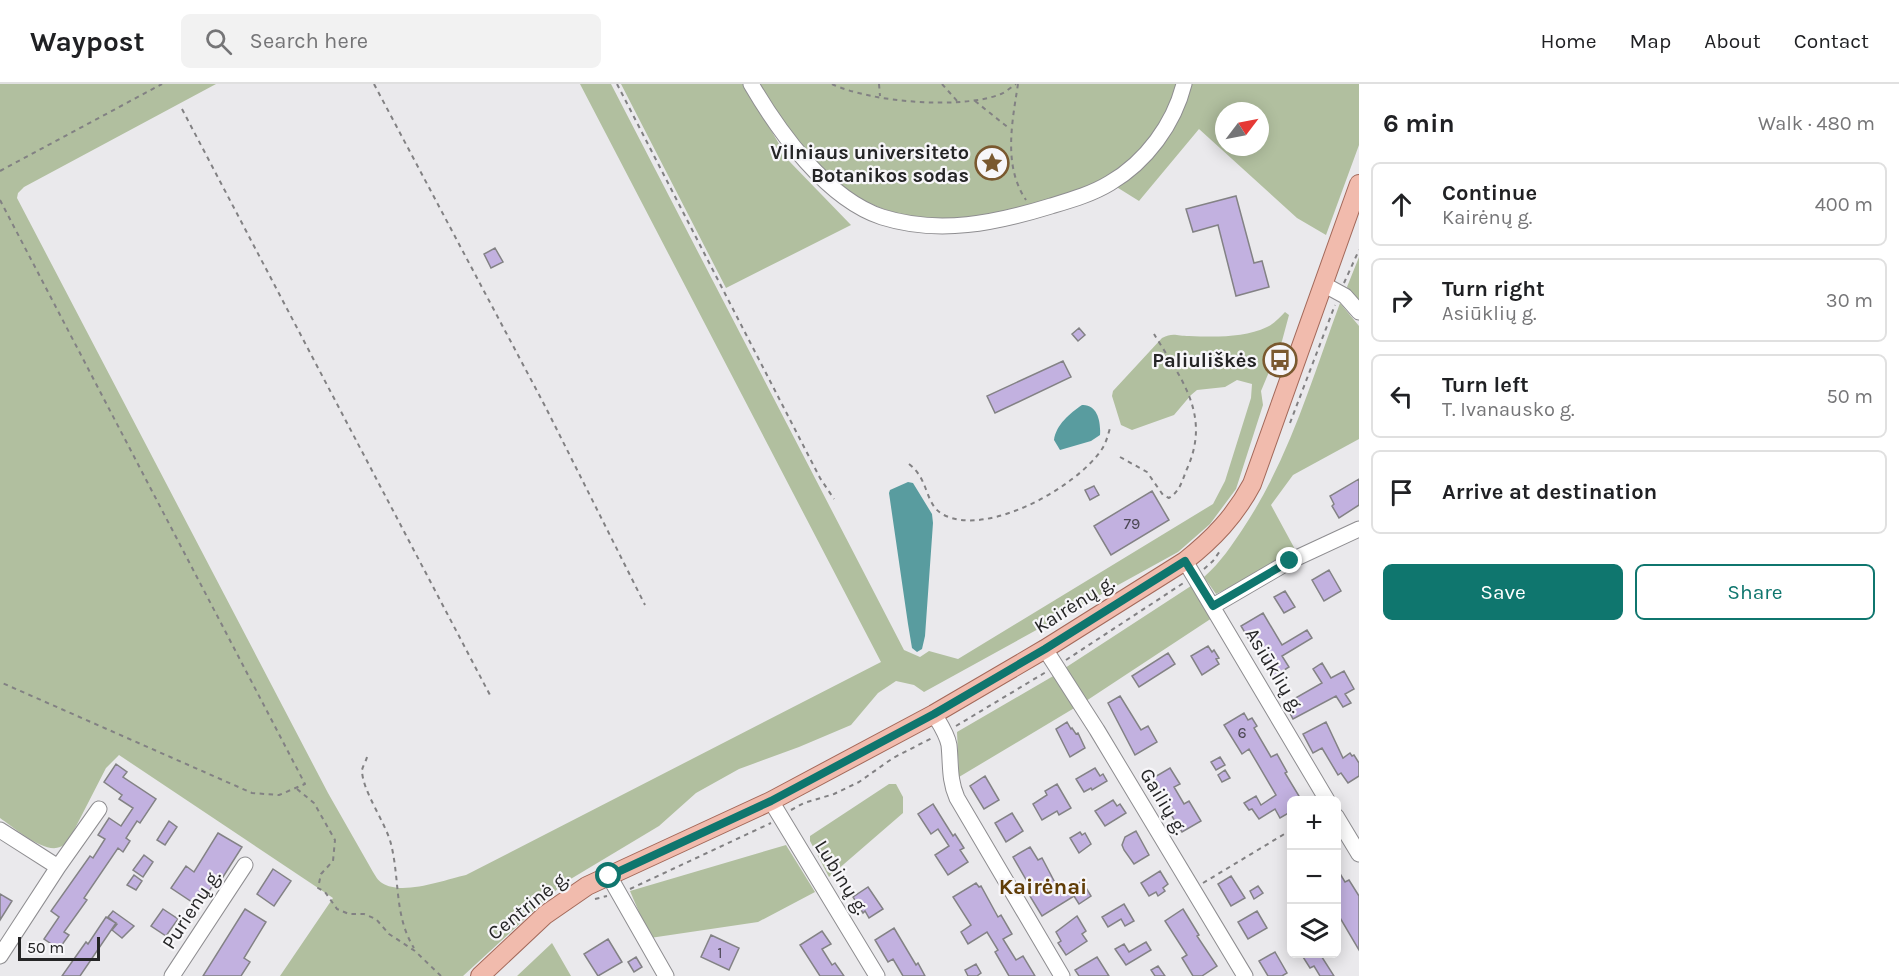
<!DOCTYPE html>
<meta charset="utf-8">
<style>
body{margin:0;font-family:Karla,sans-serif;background:#f2f2f2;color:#202124}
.controls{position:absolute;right:18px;bottom:18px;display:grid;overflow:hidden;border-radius:9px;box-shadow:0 3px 15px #0003}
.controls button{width:54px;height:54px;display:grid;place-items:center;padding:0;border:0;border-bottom:2px solid #e0e0e0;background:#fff;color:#202124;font:30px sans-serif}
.compass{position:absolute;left:1215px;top:18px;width:54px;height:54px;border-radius:50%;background:#fff;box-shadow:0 3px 15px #0003;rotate:58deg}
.scale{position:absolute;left:18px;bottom:15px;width:82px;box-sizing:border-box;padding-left:6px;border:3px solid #252526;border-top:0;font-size:16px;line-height:21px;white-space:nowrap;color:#252526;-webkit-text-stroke:4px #f7f6f9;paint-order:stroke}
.stop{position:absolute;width:18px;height:18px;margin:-14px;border:4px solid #0f766e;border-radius:50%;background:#fff}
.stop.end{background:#0f766e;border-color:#fff;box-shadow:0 2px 6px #0008}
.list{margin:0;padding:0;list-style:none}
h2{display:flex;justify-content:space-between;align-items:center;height:78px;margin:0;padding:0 24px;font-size:26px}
h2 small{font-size:20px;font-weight:400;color:#757577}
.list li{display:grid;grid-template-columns:39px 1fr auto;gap:18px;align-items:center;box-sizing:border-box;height:84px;margin:0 12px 12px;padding:0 12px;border:2px solid #e0e0e0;border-radius:9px}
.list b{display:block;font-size:22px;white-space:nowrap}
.list p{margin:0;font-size:20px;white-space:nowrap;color:#757577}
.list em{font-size:20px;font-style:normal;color:#757577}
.actions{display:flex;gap:12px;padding:18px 24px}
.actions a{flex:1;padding:14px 0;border:2px solid #0f766e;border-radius:9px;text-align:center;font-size:21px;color:#0f766e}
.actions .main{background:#0f766e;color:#fff}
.icon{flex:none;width:33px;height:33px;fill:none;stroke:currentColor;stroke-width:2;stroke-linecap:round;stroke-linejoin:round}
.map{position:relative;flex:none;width:1359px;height:892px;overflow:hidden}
header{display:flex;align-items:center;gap:36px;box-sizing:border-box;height:84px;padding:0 30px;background:#fff;border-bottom:2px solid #e0e0e0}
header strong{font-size:28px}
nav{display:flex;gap:33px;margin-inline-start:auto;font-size:21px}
.search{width:420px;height:54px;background:#f2f2f2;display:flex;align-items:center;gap:15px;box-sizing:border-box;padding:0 21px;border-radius:9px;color:#757577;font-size:22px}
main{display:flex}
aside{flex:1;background:#fff}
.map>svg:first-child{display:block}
.green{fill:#b1bf9f;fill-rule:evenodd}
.water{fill:#599c9f}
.building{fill:#c2b1e0;stroke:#838285;stroke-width:1.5}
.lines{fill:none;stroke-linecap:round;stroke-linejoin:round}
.minor-casing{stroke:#8e8d90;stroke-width:17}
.major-casing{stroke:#a3695a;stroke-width:20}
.path{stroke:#828183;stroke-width:2;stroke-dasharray:4.5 4.5;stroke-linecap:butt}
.minor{stroke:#fff;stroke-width:15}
.major{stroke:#f1bbad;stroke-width:18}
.route{stroke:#0f766e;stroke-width:8}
.labels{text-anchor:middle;stroke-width:4.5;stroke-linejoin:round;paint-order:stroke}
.number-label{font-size:16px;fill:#4c4854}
.poi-label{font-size:20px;font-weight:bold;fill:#252526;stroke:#f7f6f9;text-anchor:end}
.street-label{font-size:20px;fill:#252526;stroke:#f7f6f9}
.quarter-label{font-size:22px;font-weight:bold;fill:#603d07;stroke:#f7f6f9}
</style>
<header>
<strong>Waypost</strong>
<div class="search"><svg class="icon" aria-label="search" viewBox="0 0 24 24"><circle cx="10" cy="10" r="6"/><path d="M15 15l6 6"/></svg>Search here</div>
<nav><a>Home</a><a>Map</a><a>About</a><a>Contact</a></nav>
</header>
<main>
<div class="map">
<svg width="1359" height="892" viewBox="0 0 1359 892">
<rect width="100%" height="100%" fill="#eae9ec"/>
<path class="green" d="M0 0H216L24 103 18 109 17 114 328 709 373 788C375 791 378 797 382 799 402 812 444 796 466 791L881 578 580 0H611L904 566 920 573 929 567 958 575 1213 420 1225 397 1251 314 1252 300 1237 296 1225 303 1197 306 1191 311 1174 331 1132 346 1121 341 1112 312 1113 307 1162 254C1173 248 1177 252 1189 252 1214 253 1244 254 1267 243 1274 240 1280 233 1285 228L1289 231 1282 257 1261 307 1263 321 1236 405 1210 440 1178 468 924 608 914 601 896 597 878 609 851 641 799 663 739 685 696 709 659 742 564 799 463 892H280L333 814 119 671 106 684 68 758C65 760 63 762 60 763 44 770 13 743 0 734Z
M621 0H744L789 77 851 141 726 204Z
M756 0H1359V61L1326 151 1297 134 1199 45 1139 117 1107 97C1035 124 937 155 863 116 851 109 838 98 827 89 819 82 809 76 802 68 785 48 771 22 756 0ZM1224 27H1260V63H1224Z
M1359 173V220L1347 203Z
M1340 219 1359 242V355L1293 391 1271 421 1297 469 1216 510 1204 493C1221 478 1232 461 1244 443 1289 375 1312 295 1340 219Z
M1194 500 1212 534 1086 617 1065 584Z
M1055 591 1076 623 959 693 957 648Z
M889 700H896L903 713V729L829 793 810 757V752Z
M786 761 815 808 758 838 650 854 630 807Z
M552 859 571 892H517Z"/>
<path class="water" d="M1082 321C1098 320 1101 339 1100 351L1091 357 1060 366 1054 356C1056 341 1070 329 1082 321Z
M908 398 913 399 932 430 933 439 925 552 922 565 917 568 912 564 908 540 889 409 890 406Z"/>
<path class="building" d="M1236 112 1254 179 1262 177 1269 203 1236 212 1218 141 1193 148 1186 125Z
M495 164 503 178 491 184 484 170Z
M1079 244 1085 251 1078 257 1072 250Z
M1063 277 1071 293 995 329 987 312Z
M1359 395V421L1339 434 1332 422 1334 420 1330 412Z
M1094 402 1099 411 1090 416 1085 406Z
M1152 407 1169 436 1111 471 1094 442Z
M1329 486 1341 507 1324 517 1312 496Z
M1285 507 1295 523 1284 529 1274 513Z
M1263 529 1282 561 1307 546 1312 554 1282 572 1289 583 1272 594 1241 542Z
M1208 562 1212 568 1214 566 1219 574 1216 575 1219 580 1202 591 1191 572Z
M1168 569 1175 580 1139 603 1132 592Z
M1322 579 1331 594 1344 587 1354 605 1345 610 1351 619 1343 623 1336 612 1293 635 1285 620 1322 599 1313 585Z
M1120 612 1141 646 1148 642 1157 658 1135 671 1108 619Z
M1244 629 1248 636 1252 634 1257 642 1254 644 1271 673 1277 670 1287 688 1285 689 1302 717H1292V727L1280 734 1275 725 1259 735 1252 725 1249 726 1244 719 1256 712 1261 721 1276 711 1249 665 1242 670 1224 641Z
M1067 638 1071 645 1072 644 1076 650 1078 649 1085 664 1070 673 1056 645Z
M1326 638 1343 674 1350 669 1352 672 1354 671 1359 679V692L1348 699 1341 689 1338 691 1322 664 1313 669 1303 650Z
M1220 673 1225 681 1216 686 1211 678Z
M116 680 127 688 123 693 156 715 140 739 137 737 126 754 130 757 123 768 118 764 84 814 87 816 64 848 69 851 59 865 44 855 59 833 51 827 90 772 93 774 105 755 98 751 109 734 121 742 133 724 119 715 122 711 104 698Z
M1095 684 1100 692 1103 690 1107 697 1092 706 1091 704 1084 708 1076 695Z
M1170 684 1180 700 1174 703 1184 720 1189 717 1201 737 1182 748 1157 709 1160 707 1153 694Z
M1225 686 1230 694 1222 698 1218 691Z
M985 692 999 716 984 725 970 702Z
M1057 700 1071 724 1059 731 1057 727 1042 736 1033 720 1047 711 1045 707Z
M1113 716 1117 722 1120 720 1126 729 1105 742 1095 727Z
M933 720 953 752 955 750 964 764 960 766 968 778 948 791 935 771 949 762 938 745 931 750 918 730Z
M1012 729 1023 747 1006 758 995 739Z
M169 737 177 743 165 761 157 756Z
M1136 747 1149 771 1134 780 1124 766 1122 761 1125 753Z
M1080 748 1082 751 1085 749 1091 760 1079 769 1070 754Z
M218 749 242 763 223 793 220 791 205 813 202 810 195 820 171 804 186 782 194 788Z
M1030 763 1038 776 1042 774 1061 810 1082 797 1091 812 1079 820 1074 812 1042 832 1028 809 1032 806 1013 773Z
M144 771 153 778 143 793 133 786Z
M1336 783 1345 798 1349 796 1359 812V866L1336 827Z
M273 785 291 797 274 822 257 810Z
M1160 787 1168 800 1163 804 1165 807 1158 812 1156 808 1149 812 1141 799Z
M134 791 142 797 136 806 127 801Z
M1231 792 1245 814 1231 822 1218 800Z
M976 799 979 803 981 802 998 833 1001 831 1012 850 1003 855 1016 876 1023 872 1035 892H1009L995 868 998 866 987 848 968 860 961 848 971 841 953 813Z
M1258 802 1263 809 1254 815 1250 807Z
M868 803 883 825 869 834 865 827 863 829 853 813Z
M0 810 12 817 0 836Z
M1124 820 1134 837 1125 842 1121 835 1108 843 1102 833Z
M163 825 178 835 166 852 151 842Z
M245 825 266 838 244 874 250 878 241 892H203Z
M1183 825 1199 851 1197 852 1217 882 1202 892H1193L1182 874 1187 871 1165 837Z
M113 827 134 842 122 854 112 846 117 840 108 833Z
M1257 827 1267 844 1248 855 1238 838Z
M1077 832 1086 847 1082 850 1087 857 1066 871 1058 859 1061 857 1056 848Z
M106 833 116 839 80 892H62L86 858 88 860Z
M894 844 916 881 918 879 925 892H903L893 875 888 878 875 856Z
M822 847 831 860 822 865 832 881 835 879 844 892H820L800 861Z
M711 851 739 864 729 886 701 873Z
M608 855 622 878 598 892 584 870Z
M1146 858 1151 866 1126 881 1115 865 1124 860 1129 868Z
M1275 868 1287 889 1282 892H1268L1259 877Z
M1308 870H1320L1334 892H1320L1314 882 1310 884 1303 873Z
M636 873 642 883 634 888 628 878Z
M1097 873 1109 892H1079L1075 886Z
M976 880 981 889 977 892H968L965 886Z
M1158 882 1165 892H1155L1151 886Z"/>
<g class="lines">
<g class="minor-casing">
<path id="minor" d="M751 0C779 48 827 115 882 133 939 151 996 139 1051 122 1071 116 1092 110 1110 99 1146 78 1174 40 1184 0
M1323 200 1345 212 1359 228
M1185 477 1327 716
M1213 522 1290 477 1359 445
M1045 565 1097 646 1245 892
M934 630C940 640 947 650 949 661 951 680 949 696 957 714L1062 892
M771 717 877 892
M1336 732 1359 770
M0 746 58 783
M609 792 666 892
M0 872 58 783 99 725
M172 892 245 781"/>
</g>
<g class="major-casing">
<path id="major" d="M480 892 545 831 587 802 771 717 934 630 1045 565 1185 477C1213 455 1235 432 1252 400L1359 100"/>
</g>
<path class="path" d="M374 0 545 322 645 521
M617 0 820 394 834 415
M832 0C870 18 961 26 1001 10 1006 8 1011 3 1016 0
M879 0 880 12
M942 0 958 18
M1018 0C1012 39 1003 82 1026 116
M975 17 1010 45
M182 25 491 613
M0 87 162 0
M0 116 305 700 279 711 252 709 0 598
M1344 199 1359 166
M1290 339 1335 221
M1120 373 1147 388 1163 411 1169 414C1179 408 1182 398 1186 387 1212 332 1182 296 1154 250
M909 380C930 396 924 421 944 431 988 453 1077 403 1102 365 1106 359 1108 351 1110 344
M1204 485 1213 477 1220 467
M1066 576 1185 498
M956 642 1046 588
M367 673C366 677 363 682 362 686 362 707 386 739 391 760 400 796 394 832 414 864
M297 705 314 719 335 756 333 777 321 790 318 804 325 808 337 825 349 830H364L376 835 389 850 415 867 441 892
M791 726 804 719 834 710 859 698 893 674 932 654
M1203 799 1286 749
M630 805 771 739
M595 815 607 812"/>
<use href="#minor" class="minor"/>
<use href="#major" class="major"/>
</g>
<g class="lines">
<path class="route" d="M609 792 771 717 934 630 1045 565 1185 477 1213 522 1290 477"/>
</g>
<defs>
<g id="sight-ring" transform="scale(1.725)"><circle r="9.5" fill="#f7f6f9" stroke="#7a592f" stroke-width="1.5"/><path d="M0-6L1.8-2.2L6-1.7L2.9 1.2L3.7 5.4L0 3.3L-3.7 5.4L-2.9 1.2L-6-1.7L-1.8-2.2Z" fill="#7a592f"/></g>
<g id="bus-ring" transform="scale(1.725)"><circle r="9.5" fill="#f7f6f9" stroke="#7a592f" stroke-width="1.5"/><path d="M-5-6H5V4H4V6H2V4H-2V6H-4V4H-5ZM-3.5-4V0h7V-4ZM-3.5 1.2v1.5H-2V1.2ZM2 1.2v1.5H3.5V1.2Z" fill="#7a592f"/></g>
</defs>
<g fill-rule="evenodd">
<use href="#sight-ring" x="992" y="79"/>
<use href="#bus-ring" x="1280" y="276"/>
</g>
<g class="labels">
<g class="number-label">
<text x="1132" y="445">79</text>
<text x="1242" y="654">6</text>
<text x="720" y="874">1</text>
</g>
<g class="poi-label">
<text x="969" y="75">Vilniaus universiteto<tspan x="969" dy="23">Botanikos sodas</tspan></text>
<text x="1257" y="283">Paliuliškės</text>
</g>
<g class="street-label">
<text transform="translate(1074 520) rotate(-32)" y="7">Kairėnų g.</text>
<text transform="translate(1275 586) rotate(59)" y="7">Asiūklių g.</text>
<text transform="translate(1164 717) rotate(59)" y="7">Gailių g.</text>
<text transform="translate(842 793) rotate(58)" y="7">Lubinų g.</text>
<text transform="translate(528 821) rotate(-39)" y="7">Centrinė g.</text>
<text transform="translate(191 825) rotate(-57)" y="7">Purienų g.</text>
</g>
<g class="quarter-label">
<text x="1043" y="810">Kairėnai</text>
</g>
</g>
</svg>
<div class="controls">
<button>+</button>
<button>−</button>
<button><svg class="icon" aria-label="layers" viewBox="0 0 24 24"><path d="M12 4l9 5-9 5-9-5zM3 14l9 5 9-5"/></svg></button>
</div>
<svg class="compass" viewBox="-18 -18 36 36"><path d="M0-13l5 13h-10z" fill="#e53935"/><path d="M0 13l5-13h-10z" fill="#757577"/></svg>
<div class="scale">50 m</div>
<div class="stop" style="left:609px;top:792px"></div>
<div class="stop end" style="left:1290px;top:477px"></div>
</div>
<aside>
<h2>6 min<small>Walk · 480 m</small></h2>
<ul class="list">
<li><svg class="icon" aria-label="ahead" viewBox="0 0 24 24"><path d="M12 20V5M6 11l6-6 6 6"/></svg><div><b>Continue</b><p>Kairėnų g.</p></div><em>400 m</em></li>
<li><svg class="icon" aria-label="right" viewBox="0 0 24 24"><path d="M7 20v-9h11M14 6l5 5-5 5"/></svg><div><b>Turn right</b><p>Asiūklių g.</p></div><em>30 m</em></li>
<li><svg class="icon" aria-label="left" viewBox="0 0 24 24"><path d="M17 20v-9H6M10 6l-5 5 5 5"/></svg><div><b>Turn left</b><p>T. Ivanausko g.</p></div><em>50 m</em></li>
<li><svg class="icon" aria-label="arrive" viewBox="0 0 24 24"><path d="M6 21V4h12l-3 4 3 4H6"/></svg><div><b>Arrive at destination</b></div></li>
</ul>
<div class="actions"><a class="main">Save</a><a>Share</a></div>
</aside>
</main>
